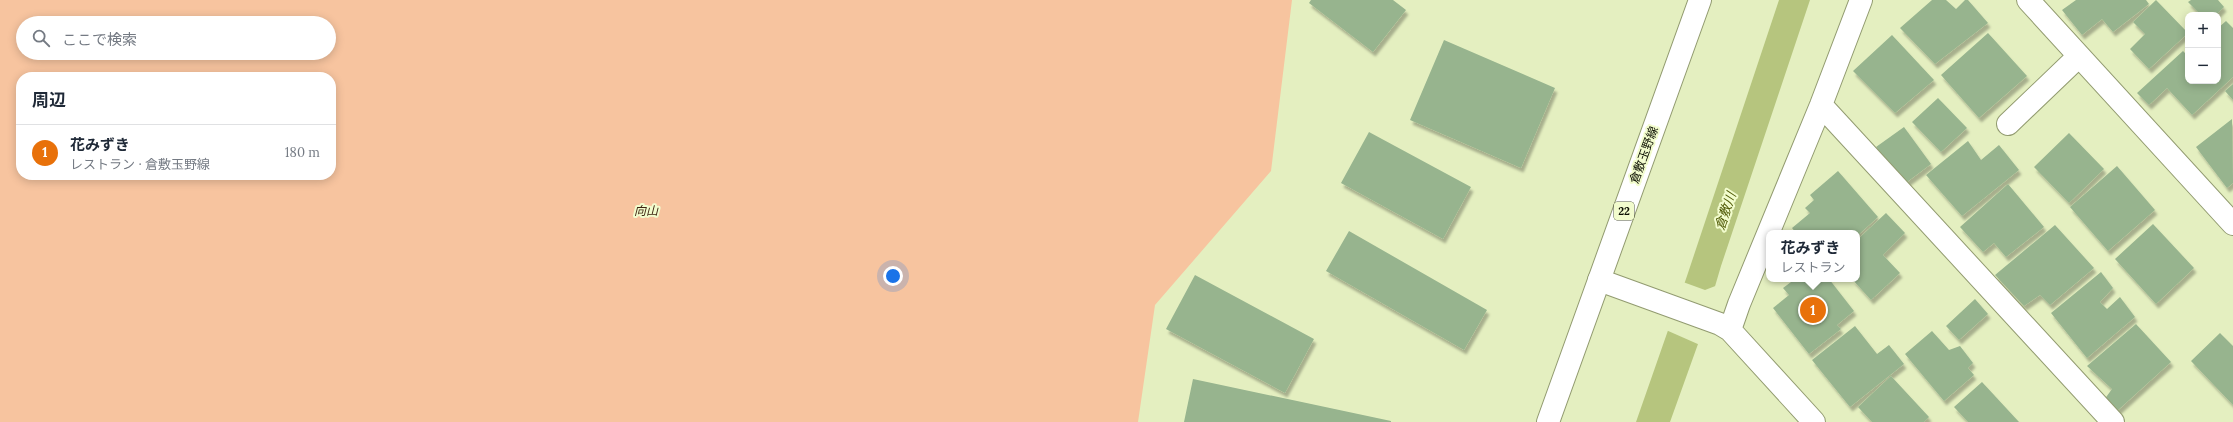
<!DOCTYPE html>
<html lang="ja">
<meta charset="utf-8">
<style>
body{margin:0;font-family:Lora,"Noto Sans JP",serif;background:#f2f2f3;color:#1f2937}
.controls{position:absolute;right:12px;top:12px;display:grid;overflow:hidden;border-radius:8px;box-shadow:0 2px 10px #0003}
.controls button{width:36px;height:36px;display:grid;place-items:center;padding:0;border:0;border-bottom:1px solid #e0e1e3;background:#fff;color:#1f2937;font:20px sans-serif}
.you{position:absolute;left:893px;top:276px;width:14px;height:14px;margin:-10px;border:3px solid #fff;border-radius:50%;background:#1a73e8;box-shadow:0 0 0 6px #1a73e833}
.badge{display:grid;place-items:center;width:26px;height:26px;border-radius:50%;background:#111827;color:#fff;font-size:13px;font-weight:700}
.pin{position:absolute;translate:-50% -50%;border:2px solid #fff;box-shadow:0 1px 4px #0006}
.popup{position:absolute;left:1766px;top:230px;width:94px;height:52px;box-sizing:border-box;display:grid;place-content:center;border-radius:8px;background:#fff;filter:drop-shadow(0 1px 3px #0005);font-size:13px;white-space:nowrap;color:#747a83}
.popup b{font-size:15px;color:#1f2937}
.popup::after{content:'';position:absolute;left:50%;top:100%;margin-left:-8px;border:8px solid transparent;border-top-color:#fff}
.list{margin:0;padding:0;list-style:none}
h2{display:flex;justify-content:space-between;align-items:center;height:52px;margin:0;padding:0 16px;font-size:17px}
h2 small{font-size:13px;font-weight:400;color:#747a83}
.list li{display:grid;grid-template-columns:26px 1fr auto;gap:12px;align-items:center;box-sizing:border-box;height:56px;padding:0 16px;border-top:1px solid #e0e1e3}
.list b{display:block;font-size:15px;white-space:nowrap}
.list p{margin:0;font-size:13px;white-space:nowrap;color:#747a83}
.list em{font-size:13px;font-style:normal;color:#747a83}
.icon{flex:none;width:22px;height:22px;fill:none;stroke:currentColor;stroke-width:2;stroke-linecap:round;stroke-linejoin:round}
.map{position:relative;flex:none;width:2233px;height:422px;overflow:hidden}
.search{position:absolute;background:#fff;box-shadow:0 2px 10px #0003;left:16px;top:16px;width:320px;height:44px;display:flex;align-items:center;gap:10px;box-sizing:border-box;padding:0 14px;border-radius:22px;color:#747a83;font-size:15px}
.panel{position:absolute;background:#fff;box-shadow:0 2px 10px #0003;left:16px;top:72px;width:320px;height:108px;border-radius:16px}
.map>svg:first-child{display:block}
.green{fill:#f7c49f;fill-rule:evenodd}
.water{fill:#b6c57e}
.pier{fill:#e4efc0}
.building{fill:#97b48e;filter:url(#shadow)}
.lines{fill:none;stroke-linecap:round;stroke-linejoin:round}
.minor-casing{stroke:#929b70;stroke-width:24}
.major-casing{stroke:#929b70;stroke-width:24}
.minor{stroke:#fff;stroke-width:22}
.major{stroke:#fff;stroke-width:22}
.labels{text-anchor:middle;stroke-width:4;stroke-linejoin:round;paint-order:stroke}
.shield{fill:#f2fccd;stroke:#51563f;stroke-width:1}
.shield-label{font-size:11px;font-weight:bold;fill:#0c0f02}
.street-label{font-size:12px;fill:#0c0f02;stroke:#f2fccd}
.park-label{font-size:12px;font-style:italic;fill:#3d2410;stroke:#f2fccd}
.water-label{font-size:13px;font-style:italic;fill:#4f5a06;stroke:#f2fccd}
</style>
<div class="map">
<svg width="2233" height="422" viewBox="0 0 2233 422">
<defs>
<filter id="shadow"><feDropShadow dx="2.5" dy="4.5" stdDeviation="1" flood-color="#0004"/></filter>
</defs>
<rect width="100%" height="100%" fill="#e4efc0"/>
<path class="green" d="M0 0H1292L1271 171 1155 305 1138 422H0ZM23 23H329V53H23ZM21 77H331V175H21Z"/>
<path class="water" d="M1779 0H1810L1721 266 1698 344 1670 422H1636L1687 276Z"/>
<path class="pier" d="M1683 282 1705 290 1718 285 1700 345 1666 330Z"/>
<path class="building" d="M1311 0H1393L1406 10 1373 52 1309 3Z
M1932 0H1946L1956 9 1965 0H1968L1988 23 1935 64 1900 28Z
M2076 0H2146L2149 4 2113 32 2102 19 2082 35 2062 10Z
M2156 0 2188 33 2149 69 2130 49 2145 34 2133 22Z
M2191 0H2218L2224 7 2216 15H2201L2188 2Z
M2226 21 2233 28V77L2192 115 2167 88 2149 105 2137 93 2183 51 2188 56V81H2218V28Z
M1988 33 2027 76 1979 118 1941 75Z
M1892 35 1934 80 1895 113 1853 71Z
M1444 40 1555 88 1521 168 1410 120Z
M2233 84V100L2225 91Z
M1938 98 1967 128 1941 152 1912 122Z
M2232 119 2233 183 2227 188 2196 147Z
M1904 127 1931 164 1903 185 1876 147Z
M1369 132 1471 187 1443 239 1341 183Z
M2069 133 2104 169 2069 203 2034 167Z
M1968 141 1981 160 1999 145 2019 170 1962 216 1926 175Z
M2117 166 2155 210 2108 251 2070 207Z
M1838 171 1878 217 1857 236V233H1796L1792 228 1810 213 1805 208 1814 200 1810 195Z
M2008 184 2044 227 2006 257 1994 243 1983 252 1960 227Z
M1886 213 1905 233 1883 255 1900 273 1871 300 1852 279H1857V240Z
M2153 224 2194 268 2156 304 2115 259Z
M2055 225 2094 268 2050 305 2040 295 2024 306 1995 275Z
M1349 231 1487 310 1464 350 1326 271Z
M2101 272 2113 288 2100 302 2107 309 2120 297 2135 317 2087 358 2051 313Z
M1195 275 1314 339 1285 393 1166 329Z
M1795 279H1829L1854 311 1837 325 1841 329 1809 354 1773 308 1789 295 1783 288Z
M1975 299 1988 314 1959 340 1946 326Z
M2136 324 2171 362 2117 411 2104 400 2112 389 2087 366Z
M1855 326 1877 354 1889 345 1904 364 1850 407 1812 360Z
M1932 331 1949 350 1960 346 1973 363 1968 368 1974 375 1944 401 1905 354Z
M2220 333 2233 346V405L2191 361Z
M1891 376 1929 417 1924 422H1872L1858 407Z
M1193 379 1391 421V422H1184Z
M1982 382 2019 422H1968L1954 407Z"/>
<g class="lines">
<g class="minor-casing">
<path id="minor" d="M2028 0 2233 224
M1821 105 2113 422
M2008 124 2079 56
M1599 280 1720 324 1730 330 1814 422
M1730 330 1739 304 1821 105 1861 0"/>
</g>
<g class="major-casing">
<path id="major" d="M1548 422 1700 0"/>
</g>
<use href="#minor" class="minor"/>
<use href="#major" class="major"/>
</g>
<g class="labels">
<rect class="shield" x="1614" y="202" width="20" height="18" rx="3"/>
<g class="shield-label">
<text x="1624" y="215">22</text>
</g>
<g class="street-label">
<text transform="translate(1644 155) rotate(-70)" y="4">倉敷玉野線</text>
</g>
<g class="park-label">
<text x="646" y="215">向山</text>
</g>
<g class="water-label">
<text transform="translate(1725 211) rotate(-71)" y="5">倉敷川</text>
</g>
</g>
</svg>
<div class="controls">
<button>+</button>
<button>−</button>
</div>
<div class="you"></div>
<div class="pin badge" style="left:1813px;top:310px;background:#e8710a">1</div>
<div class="popup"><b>花みずき</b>レストラン</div>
<div class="search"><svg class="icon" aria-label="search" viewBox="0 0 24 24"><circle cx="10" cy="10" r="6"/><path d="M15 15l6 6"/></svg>ここで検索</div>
<section class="panel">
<h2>周辺<small></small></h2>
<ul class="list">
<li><span class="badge" style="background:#e8710a">1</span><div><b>花みずき</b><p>レストラン · 倉敷玉野線</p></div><em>180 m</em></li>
</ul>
</section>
</div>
